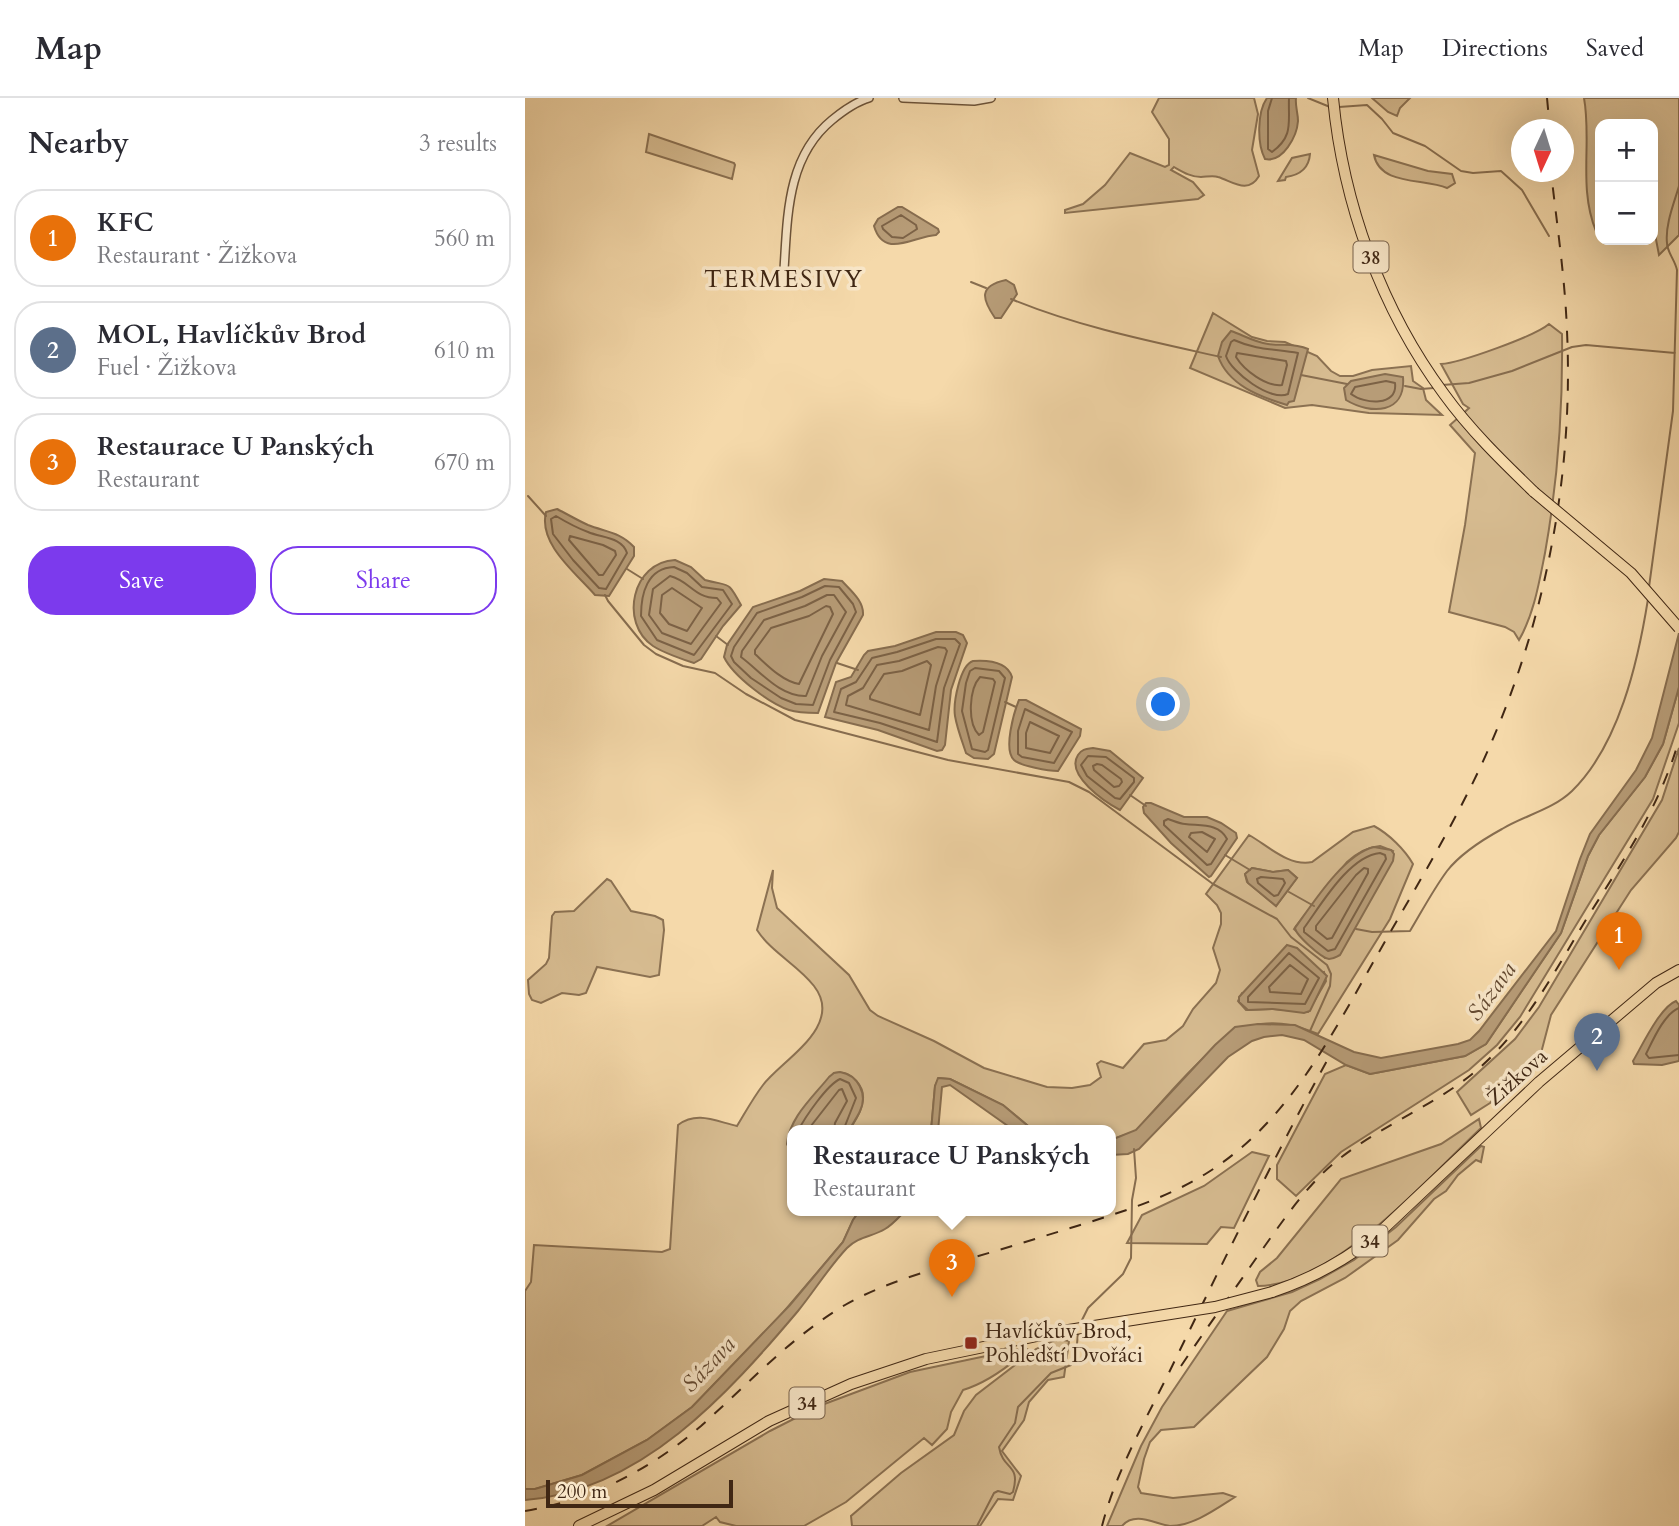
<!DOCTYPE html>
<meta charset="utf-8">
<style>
body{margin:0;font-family:Cardo,serif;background:#f7f7f7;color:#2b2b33}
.controls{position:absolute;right:21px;top:21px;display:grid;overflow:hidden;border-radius:14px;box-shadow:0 7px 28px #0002}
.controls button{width:63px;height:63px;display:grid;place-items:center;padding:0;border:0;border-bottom:2px solid #e1e1e2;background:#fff;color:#2b2b33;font:35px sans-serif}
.compass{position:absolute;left:986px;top:21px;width:63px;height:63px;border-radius:50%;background:#fff;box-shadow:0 7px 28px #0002;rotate:184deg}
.scale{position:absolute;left:21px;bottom:18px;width:187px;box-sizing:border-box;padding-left:7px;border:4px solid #402714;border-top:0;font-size:19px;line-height:24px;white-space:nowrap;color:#402714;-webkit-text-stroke:5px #f8e6c8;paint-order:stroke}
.you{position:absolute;left:639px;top:607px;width:24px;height:24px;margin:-18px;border:5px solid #fff;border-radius:50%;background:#1a73e8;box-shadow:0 0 0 10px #1a73e833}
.badge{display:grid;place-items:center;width:46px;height:46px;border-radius:50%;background:#7c3aed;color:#fff;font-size:23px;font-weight:700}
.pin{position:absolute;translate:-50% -58px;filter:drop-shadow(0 2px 4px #0008)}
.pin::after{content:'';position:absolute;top:37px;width:24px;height:21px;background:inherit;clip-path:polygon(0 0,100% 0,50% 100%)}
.popup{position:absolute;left:262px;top:1027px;width:329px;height:91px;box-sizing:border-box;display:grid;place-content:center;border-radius:14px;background:#fff;filter:drop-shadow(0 2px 5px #0005);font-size:23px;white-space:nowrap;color:#7c7c81}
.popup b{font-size:26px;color:#2b2b33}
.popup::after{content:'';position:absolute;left:50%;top:100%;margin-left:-14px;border:14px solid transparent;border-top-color:#fff}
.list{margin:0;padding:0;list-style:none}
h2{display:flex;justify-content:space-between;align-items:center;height:91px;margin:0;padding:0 28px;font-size:30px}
h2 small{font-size:23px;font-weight:400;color:#7c7c81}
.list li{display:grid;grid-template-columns:46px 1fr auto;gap:21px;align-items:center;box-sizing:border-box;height:98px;margin:0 14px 14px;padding:0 14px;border:2px solid #e1e1e2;border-radius:28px}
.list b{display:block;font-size:26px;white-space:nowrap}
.list p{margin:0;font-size:23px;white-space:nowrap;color:#7c7c81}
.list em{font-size:23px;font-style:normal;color:#7c7c81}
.actions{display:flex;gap:14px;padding:21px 28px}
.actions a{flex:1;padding:16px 0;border:2px solid #7c3aed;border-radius:28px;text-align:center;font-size:24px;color:#7c3aed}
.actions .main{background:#7c3aed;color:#fff}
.map{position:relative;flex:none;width:1154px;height:1428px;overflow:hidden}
header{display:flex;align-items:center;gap:42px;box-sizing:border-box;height:98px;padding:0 35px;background:#fff;border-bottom:2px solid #e1e1e2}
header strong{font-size:33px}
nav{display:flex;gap:38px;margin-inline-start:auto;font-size:24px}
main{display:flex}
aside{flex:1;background:#fff}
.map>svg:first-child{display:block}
.green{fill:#d6bb90;stroke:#8b7152;stroke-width:2;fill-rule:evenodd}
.water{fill:#b79c77;stroke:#876d4f;stroke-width:2}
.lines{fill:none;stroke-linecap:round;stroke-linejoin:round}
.shore{stroke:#7c6246;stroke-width:2}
.stream{stroke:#876d4f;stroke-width:2}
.tertiary-casing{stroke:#6d543a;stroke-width:10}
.primary-casing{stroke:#402714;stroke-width:12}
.tertiary{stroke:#f8e6c8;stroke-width:7}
.primary{stroke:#f5d9aa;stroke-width:10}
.rail{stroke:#402714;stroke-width:2;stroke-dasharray:12 12;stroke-linecap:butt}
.primary-bridge-casing{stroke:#402714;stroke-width:12;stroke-linecap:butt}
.primary-bridge{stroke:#f5d9aa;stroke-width:10}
.poi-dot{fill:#8f2418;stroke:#f8e6c8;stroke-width:2.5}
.labels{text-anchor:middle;stroke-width:7;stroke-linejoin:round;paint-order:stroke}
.shield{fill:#f8e6c8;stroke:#77604a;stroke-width:2}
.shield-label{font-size:19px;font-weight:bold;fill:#402714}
.street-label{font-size:21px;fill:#402714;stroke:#f8e6c8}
.poi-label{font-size:21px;fill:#402714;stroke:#f8e6c8;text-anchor:start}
.water-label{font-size:23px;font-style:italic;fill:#644a32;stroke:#f8e6c8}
.quarter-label{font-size:24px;letter-spacing:2px;fill:#402714;stroke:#f8e6c8}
</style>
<header>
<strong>Map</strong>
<nav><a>Map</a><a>Directions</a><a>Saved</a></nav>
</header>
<main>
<aside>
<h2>Nearby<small>3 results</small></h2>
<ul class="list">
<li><span class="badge" style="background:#e8710a">1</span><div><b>KFC</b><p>Restaurant · Žižkova</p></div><em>560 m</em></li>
<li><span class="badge" style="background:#5c6f8a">2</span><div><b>MOL, Havlíčkův Brod</b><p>Fuel · Žižkova</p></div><em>610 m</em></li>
<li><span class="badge" style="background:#e8710a">3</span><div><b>Restaurace U Panských</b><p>Restaurant</p></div><em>670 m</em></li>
</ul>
<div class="actions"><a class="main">Save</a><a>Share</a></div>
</aside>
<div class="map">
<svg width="1154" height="1428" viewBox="0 0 1154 1428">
<rect width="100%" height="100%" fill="#f5d9aa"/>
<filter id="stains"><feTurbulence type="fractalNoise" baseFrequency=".00286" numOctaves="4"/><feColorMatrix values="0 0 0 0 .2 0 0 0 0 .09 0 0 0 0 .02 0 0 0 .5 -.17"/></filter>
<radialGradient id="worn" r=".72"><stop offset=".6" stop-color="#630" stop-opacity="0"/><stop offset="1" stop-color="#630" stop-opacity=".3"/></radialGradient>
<path class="green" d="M634 0H729L733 16 727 52 734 78C723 97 707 83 693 79 688 77 681 79 676 79 666 79 658 74 649 69L646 72 668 84 679 97 673 101 540 115V112L558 106 580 87 605 55 640 69 644 67V41L627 14Z
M847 0H885L875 10 872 18 863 14Z
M1059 0H1154V137L1134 157 1128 126V26H1075V131L1071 133C1053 90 1067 43 1059 0Z
M124 36 209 65 210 67 207 81 121 54Z
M785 56C784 70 775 77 761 79L760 82 753 83 767 60Z
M849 57 903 73 927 76 930 85 922 90C899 80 855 88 849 57Z
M688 215 727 239 742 243 760 244 792 258 806 273 815 278H828L847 272 886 268 888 283 898 290 901 302 917 317 844 315 787 307 760 310 665 270Z
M1024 226 1037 236C1038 310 1033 382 1020 455 1014 485 1009 516 994 542L989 534 980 529 924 514 940 427 950 355 925 327 944 310 938 306 916 266C935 265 1010 238 1024 226Z
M1154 589V625L1128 701 995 919 972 947 944 972 816 1054 771 1098 752 1081V1067L800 976 821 967 845 976 940 958 961 946 1036 835 1063 758 1074 737 1120 679 1138 646Z
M1154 650V734L1151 740 1106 792 1026 917 1015 959 965 1005 946 1017 932 994 990 941 1014 909 1137 702Z
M849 728C864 736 880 752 888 766L865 821 793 936C774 928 757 923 736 926 693 932 640 1001 611 1033L586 1042V1033H509L478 1007 425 981 414 980 410 988 406 1033H324C328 1025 335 1017 337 1007 342 989 327 972 309 975L278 1012 266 1031 268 1113H340L333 1115 328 1122 318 1144 256 1217 167 1309 122 1342 57 1377 10 1391H0V1193L6 1184 9 1147 137 1154 145 1151 153 1027C172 1013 190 1023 212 1028 220 1015 228 1000 238 987 257 962 320 928 289 888 273 867 247 855 232 832L248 772 247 790 252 810 324 877 345 912 353 918 409 943 459 970 522 989 547 990 565 987 576 979 572 966 576 963 598 970 619 946 641 942 658 928 668 911 691 885 695 872 688 850 696 826V815L692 807 681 796 724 737C742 747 764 769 787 764L828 734ZM855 748 868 753 807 860H800L769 831 771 828 822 764C831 756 841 749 855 748ZM727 770 748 774 763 772 772 780 751 808 722 784 720 776ZM799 874 801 883 783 914 748 911 721 912 713 903 717 895Z
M82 781 86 783 106 813 130 818 138 822 139 832 134 877 125 879 72 869 61 895 54 897 37 895 16 905 7 902 4 896 3 882 21 866 24 860 27 818 30 814 49 813Z
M954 1021 956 1030C904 1079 808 1188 733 1188L731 1182 735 1174 752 1160 816 1081 916 1046Z
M956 1048 959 1049 956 1064 951 1062 933 1077 921 1093 909 1101 873 1142 820 1180 776 1203 765 1213 759 1231 742 1259 669 1329 636 1332 625 1344 619 1361 613 1389 616 1395 648 1400 698 1395 710 1399C691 1411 668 1428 645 1428 630 1426 610 1413 597 1428H582L616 1348 637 1309 702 1213 767 1194 795 1181 829 1162 871 1129Z
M727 1054 744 1058 709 1130 696 1129 682 1146 602 1145 617 1117 679 1088Z
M532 1241 544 1243 539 1279 523 1282 504 1304 499 1322 477 1353 496 1378 488 1402 473 1401 455 1428H327L326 1418 376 1375 429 1337 439 1313 451 1297 511 1251Z
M499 1250 502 1251 501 1253C483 1269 461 1285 438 1292L426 1314 422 1331 407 1347 399 1340 321 1404 279 1428H211L195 1424 191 1419 177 1428H82L245 1333 294 1308 385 1274Z"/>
<path class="water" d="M742 0H771C770 8 773 15 773 23 772 38 758 65 740 61 732 46 732 14 742 0Z
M373 109H377L413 131 414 134 411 137C389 138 359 162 349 128L353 121Z
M481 182 489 187 492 196 476 220H470C457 201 453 188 481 182Z
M706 233C718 237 729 244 743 246 757 248 770 245 783 251L769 303 764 304 762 307C735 299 703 287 693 258L697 244Z
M860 276 878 279C881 316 846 317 821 302L819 290 826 283Z
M32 411C42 416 52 422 63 427 81 434 95 434 109 449V458L84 498 70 497C51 475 13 446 21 414Z
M150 462 166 469 180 482C205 489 202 481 216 507L198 528 176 561 169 565C159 562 137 554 128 548 94 525 107 464 150 462Z
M299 481 317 483C326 493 339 503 338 517L311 565 293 615C284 615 273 615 264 612 244 605 208 578 199 559L202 547 228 509 275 493Z
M411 534H431L438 537 442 545 426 592 420 647 417 652 412 653 353 632 300 619 311 584 326 579 339 557 343 553 370 548Z
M1154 535V589L1138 646 1120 679 1074 737 1063 758 1036 835 961 946 940 958 845 976 821 967 779 942 757 937 739 939 727 943 703 959 614 1051 603 1056 586 1057V1042L611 1032 690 947 710 929 733 926 770 927 829 954 856 960 933 946 945 942 954 933 1031 833 1055 761 1065 736 1111 672 1127 640Z
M448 563C463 562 482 563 487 579L469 656 463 661 449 660 441 655C437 643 432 630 430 618 428 605 435 567 448 563Z
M494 602H501L556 631 555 638 533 673C524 673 495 668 489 662 478 652 489 614 494 602Z
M568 650 585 653 618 680 595 712C580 704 540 677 553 657 557 651 561 651 568 650Z
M621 705H626L659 719H682L696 725 711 735 712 740 686 778 684 779 646 745 619 715 618 709Z
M849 749 866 752 869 756 868 763 815 857C811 859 809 861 804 861 796 860 771 837 770 830 788 805 819 756 849 749Z
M727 770 748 774 763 772 772 780 751 808 723 785 720 776Z
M762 847 772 850 802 878 785 913 779 915 748 911 723 912 714 904V899Z
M1151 903 1154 907V963L1137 967 1109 966 1108 963C1117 948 1135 909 1151 903Z
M315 974C333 977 343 996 335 1013 332 1020 327 1026 324 1033H268V1080L266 1054 262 1046C264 1020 288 999 304 979L309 975Z
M413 980 425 981 478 1007 509 1033H490L425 987 417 989 413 1033H406L410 988Z
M340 1113H380C374 1119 367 1127 360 1131 347 1139 334 1138 322 1150 304 1169 290 1192 273 1213 203 1296 116 1393 0 1402V1391H10L57 1377 122 1342 167 1309 265 1207 318 1144 328 1122 333 1115Z"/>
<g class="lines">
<path class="shore" d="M747 0 743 13V51L747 54C769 38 763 24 764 0
M376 117 391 127 392 131 378 140 367 139 358 131 357 128Z
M709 242C731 252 750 251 773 255L763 296C746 304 706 274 701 258L706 244Z
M712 255 761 263 762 267 757 287C741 289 719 272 711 259Z
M861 283 870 285C873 309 839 306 826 296L830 289Z
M31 418C41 424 52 430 63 434 77 440 97 439 102 455L81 491 74 490 48 462 28 436 26 421Z
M45 438 78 447 90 453 91 457 78 477H74L44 442Z
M149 469 162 475 177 489 198 492 207 506 169 557 132 542 116 518C116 496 122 470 149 469Z
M145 478C165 483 169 500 192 500L196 505 166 546 137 535 124 517 128 491Z
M300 488 314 489 328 506 331 514 305 562 288 607 271 606 256 600 226 580 209 564 206 558 209 549 232 515 277 499Z
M147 490 177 510 162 533 144 526 135 515 137 497Z
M302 497H309L321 514 297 558 281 598C255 599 235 573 216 559L217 553 239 522 280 508Z
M301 508 305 509 308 516 274 586C257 583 242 567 230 556V552L246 530 284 518Z
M411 541H430L435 546 419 590 412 644 355 625 309 614 316 591 331 584 347 560 372 554Z
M413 549 420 550 422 553 411 588 404 632 321 607 323 598 338 590 352 567 374 563Z
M402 563 406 567 395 617 345 601V598L359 576 377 573Z
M450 570 474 573 480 580 463 652 460 654 447 651 437 613 441 585 445 573Z
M455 579 468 581 470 584 458 634 454 637C442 625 444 591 455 579Z
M500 611 547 634 529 665 497 659 493 656V633Z
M505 624 534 638 525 655 501 650V635Z
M563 658 581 659 609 680V684L595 701 590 700 562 678 556 667Z
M572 666 577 667 596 681 597 684 594 688 589 689 569 672 568 668Z
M643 721C649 723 655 726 660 726 676 728 694 725 702 741L686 766 682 767 639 727V723Z
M677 734 690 741 682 754 664 739 666 735Z
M855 755 860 757 861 761 810 851 803 853 779 834V830C796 807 824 758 855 755Z
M839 770 843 771V775L807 840 802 841 791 832V828L831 777Z
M736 779 758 781 760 785 753 797 749 798 733 785 732 781Z
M764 855 794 880 780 906 723 904V899Z
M765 867 783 881 776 896 745 894 744 889Z
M1154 910C1139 916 1128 942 1121 956L1124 960 1154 957
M273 1033C280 1019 302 987 315 981L324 985 331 1000 318 1033
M282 1033 314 992 317 991 322 1003 310 1025 309 1033"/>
<path class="stream" d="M783 0 805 9
M814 9 842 7 857 21 868 35 900 48 936 73 948 75 976 73 997 92 1024 138
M446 184 461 190
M486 201C554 229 624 243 696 259
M776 277 822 286
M917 287 944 285 987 273 1047 249 1061 247 1150 255
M880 288 896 291 909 290
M3 398 21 418
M102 471 118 481
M1124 489 1148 313 1152 172C1150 162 1142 154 1142 145 1140 127 1149 105 1154 88
M80 497 83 503 119 547 131 556 158 568 190 575 221 596 270 622 423 662 544 684 564 694 688 786 752 821 766 839 802 867 806 876 805 888 785 933
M191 538 203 547
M312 565 333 572
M480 604 491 609
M605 697 621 708
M700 757 725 772
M764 794 789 808
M831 831 847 834 885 833C897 813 908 792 922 773 936 755 957 742 977 731 1000 717 1027 712 1047 693 1094 647 1113 564 1123 501
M555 1226 563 1210 598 1176 606 1160 607 1102 611 1080 609 1051
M452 1428 469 1395 473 1393 485 1396 488 1394C496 1365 478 1373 474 1349L490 1325 493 1309 526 1275 546 1267 551 1258 553 1234"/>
<g class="tertiary-casing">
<path id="tertiary" d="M378 0 449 3 466 0
M258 185C263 128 258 62 307 22 318 13 330 4 344 0"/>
</g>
<g class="primary-casing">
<path id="primary" d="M808 0C818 105 856 211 919 296 945 332 977 363 1009 394
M747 1194C786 1181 821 1162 853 1136L1014 984 1131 885 1154 872
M54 1428 129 1392 244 1323 326 1286 401 1261 531 1234"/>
</g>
<use href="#tertiary" class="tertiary"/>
<use href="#primary" class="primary"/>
<path class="rail" d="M1022 0 1025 32
M656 1268C681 1231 707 1195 732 1159 752 1131 772 1101 797 1076 840 1034 899 1014 946 977 998 935 1028 876 1062 820 1098 763 1135 708 1154 642
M0 1413C66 1402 125 1372 176 1328 223 1286 266 1239 320 1207 353 1188 390 1177 426 1166 468 1154 510 1141 552 1128 597 1114 642 1100 682 1075 765 1023 807 936 854 854 888 794 924 735 954 672 1018 536 1049 383 1042 233 1040 180 1032 127 1026 74
M577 1428C592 1369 626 1313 652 1258 701 1158 750 1057 804 959"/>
<g class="primary-bridge-casing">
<path id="primary-bridge" d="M1009 394 1106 475 1154 530
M531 1234 690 1209 747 1194"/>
</g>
<use href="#primary-bridge" class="primary-bridge"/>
</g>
<rect class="poi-dot" x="439" y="1238" width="14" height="14" rx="3.5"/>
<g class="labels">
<g class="shield">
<rect x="828.5" y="143.5" width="35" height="31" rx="5"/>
<rect x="827.5" y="1127.5" width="35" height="31" rx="5"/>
<rect x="264.5" y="1289.5" width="35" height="31" rx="5"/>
</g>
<g class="shield-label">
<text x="846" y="166">38</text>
<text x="845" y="1150">34</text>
<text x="282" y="1312">34</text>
</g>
<g class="street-label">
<text transform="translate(992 979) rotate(-42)" y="7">Žižkova</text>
</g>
<g class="poi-label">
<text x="460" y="1240">Havlíčkův Brod,<tspan x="460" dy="24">Pohledští Dvořáci</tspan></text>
</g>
<g class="water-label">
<text transform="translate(966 893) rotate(-54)" y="8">Sázava</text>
<text transform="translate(183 1266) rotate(-47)" y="8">Sázava</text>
</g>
<g class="quarter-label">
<text x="259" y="189">TERMESIVY</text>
</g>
</g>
<rect width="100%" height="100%" filter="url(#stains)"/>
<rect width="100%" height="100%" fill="url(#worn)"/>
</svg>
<div class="controls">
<button>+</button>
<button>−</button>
</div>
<svg class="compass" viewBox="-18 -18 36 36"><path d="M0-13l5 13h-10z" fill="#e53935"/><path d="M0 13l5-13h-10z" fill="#7c7c81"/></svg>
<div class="scale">200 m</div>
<div class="you"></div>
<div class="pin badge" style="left:1094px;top:872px;background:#e8710a">1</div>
<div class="pin badge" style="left:1072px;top:973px;background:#5c6f8a">2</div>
<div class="pin badge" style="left:427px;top:1199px;background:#e8710a">3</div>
<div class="popup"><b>Restaurace U Panských</b>Restaurant</div>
</div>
</main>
